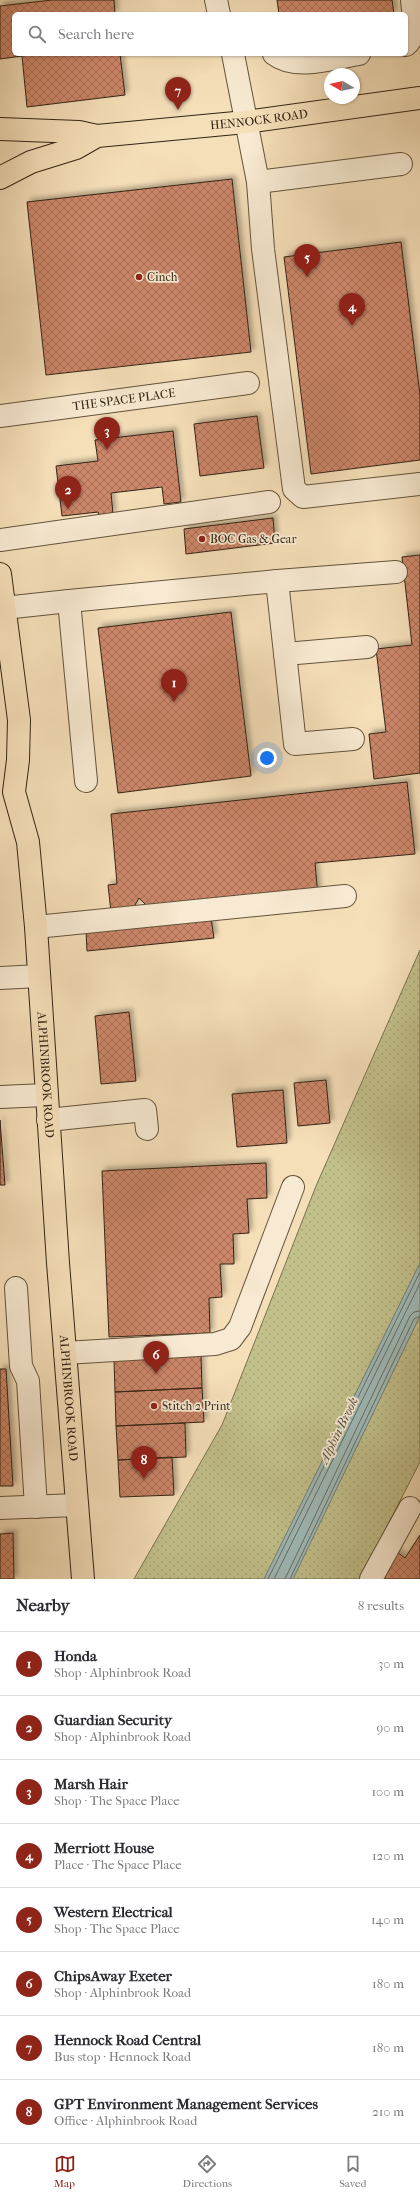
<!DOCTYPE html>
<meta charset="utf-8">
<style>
body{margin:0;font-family:"IM FELL French Canon",serif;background:#f7f7f7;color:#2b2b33}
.compass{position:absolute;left:324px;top:68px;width:36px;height:36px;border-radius:50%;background:#fff;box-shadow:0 1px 3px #0004;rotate:279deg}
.you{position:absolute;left:267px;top:758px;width:14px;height:14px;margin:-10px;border:3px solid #fff;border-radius:50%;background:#1a73e8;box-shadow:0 0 0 6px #1a73e833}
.badge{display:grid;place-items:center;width:26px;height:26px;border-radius:50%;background:#8f2418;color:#fff;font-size:13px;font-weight:700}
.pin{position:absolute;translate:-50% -33px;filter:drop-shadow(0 1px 2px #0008)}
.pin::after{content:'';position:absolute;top:21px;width:14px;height:12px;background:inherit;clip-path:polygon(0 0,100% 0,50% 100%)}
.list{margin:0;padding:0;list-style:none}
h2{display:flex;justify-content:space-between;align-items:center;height:52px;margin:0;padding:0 16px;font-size:17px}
h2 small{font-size:13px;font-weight:400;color:#7c7c81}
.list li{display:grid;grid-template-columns:26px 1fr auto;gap:12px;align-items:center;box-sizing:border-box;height:64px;padding:0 16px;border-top:1px solid #e1e1e2}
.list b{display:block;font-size:15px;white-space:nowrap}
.list p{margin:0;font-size:13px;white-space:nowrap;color:#7c7c81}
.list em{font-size:13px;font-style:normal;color:#7c7c81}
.icon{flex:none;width:22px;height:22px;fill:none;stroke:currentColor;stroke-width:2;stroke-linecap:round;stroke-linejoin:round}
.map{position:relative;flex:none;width:420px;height:1579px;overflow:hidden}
.search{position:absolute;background:#fff;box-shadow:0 1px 3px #0004;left:12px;right:12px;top:12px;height:44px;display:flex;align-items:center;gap:10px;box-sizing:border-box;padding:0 14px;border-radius:6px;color:#7c7c81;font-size:15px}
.sheet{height:564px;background:#fff}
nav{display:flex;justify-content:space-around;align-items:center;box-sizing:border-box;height:56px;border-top:1px solid #e1e1e2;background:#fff;font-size:11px;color:#7c7c81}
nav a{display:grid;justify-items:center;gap:2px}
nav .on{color:#8f2418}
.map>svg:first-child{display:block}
.grass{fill:url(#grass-dots);stroke:#7a724f}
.water{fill:#9fbab8;stroke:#737e76}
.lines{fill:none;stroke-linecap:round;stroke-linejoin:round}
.shore{stroke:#686f66;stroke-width:1}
.building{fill:url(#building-cross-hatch);stroke:#322413;filter:url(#shadow)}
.minor-casing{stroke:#63533c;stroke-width:24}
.major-casing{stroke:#322413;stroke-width:24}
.minor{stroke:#f8ead2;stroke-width:22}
.major{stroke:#f5dfb9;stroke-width:22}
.poi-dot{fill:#8f2418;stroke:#f8ead2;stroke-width:1.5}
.labels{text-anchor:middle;stroke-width:3.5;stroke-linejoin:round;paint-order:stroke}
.street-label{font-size:12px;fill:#322413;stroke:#f8ead2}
.poi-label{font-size:12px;fill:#322413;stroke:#f8ead2;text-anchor:start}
.water-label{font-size:13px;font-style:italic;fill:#535145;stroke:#f8ead2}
</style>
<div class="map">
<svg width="420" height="1579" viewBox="0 0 420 1579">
<defs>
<pattern id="grass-dots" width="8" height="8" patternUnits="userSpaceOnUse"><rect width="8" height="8" fill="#c2c08b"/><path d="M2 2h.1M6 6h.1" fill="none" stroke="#a7a577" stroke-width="1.8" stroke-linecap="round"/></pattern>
<pattern id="building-cross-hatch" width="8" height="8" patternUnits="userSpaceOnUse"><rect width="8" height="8" fill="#cd876a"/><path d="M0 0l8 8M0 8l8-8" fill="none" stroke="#a76e56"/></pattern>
<filter id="shadow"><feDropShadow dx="3.5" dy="-3.5" stdDeviation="2" flood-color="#0004"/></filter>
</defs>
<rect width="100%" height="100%" fill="#f5dfb9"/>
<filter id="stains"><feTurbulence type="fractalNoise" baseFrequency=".005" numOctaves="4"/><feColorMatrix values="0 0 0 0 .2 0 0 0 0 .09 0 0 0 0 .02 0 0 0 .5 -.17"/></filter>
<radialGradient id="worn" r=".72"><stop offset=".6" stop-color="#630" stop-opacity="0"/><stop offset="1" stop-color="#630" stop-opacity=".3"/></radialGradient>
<path class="grass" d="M420 950V1462L360 1579H134L222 1425 316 1186Z"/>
<path class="water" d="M420 1263V1316L293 1579H264Z"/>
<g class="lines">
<path class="shore" d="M268 1579 420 1272
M274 1579 420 1283
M285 1579 410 1316 414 1312 420 1311
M290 1579 414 1319 420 1316"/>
</g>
<path class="building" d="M52 0H114L115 14H14V54H120L125 95 27 107 22 56 0 59V6Z
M277 0H392L394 14H279Z
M232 179 251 352 46 375 27 202Z
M401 242 420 395V460L311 474 284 257Z
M257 416 264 468 200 476 194 424Z
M173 431 181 502 164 504 162 487 111 493 113 514 99 516 98 512 62 516 56 466 98 461 95 440Z
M273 518 275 543 186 554 184 529Z
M420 555V773L374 779 369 734 386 732 376 649 412 645 402 557Z
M231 612 251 776 118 793 98 628Z
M407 782 415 854 315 863 318 896 153 912 139 898 132 910 111 912 108 885 117 884 111 814Z
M211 918 214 938 87 951 86 931Z
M129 1012 136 1081 101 1084 95 1016Z
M326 1080 330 1123 298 1126 294 1083Z
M283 1090 287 1143 237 1147 232 1094Z
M0 1120 5 1185H0Z
M266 1163 267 1198 247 1199 249 1233 233 1234 234 1264H220L222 1297 209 1298 210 1333 109 1337 102 1171Z
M201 1356 202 1388 115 1392 114 1359Z
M0 1369H6L13 1486H0Z
M202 1388 204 1422 116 1426 115 1392Z
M185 1423 186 1457 118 1460 116 1426Z
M172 1457 174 1495 120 1497 118 1460Z
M13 1533 14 1579H0V1534Z
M420 1535V1579H375L394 1550 405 1558Z"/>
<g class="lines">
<g class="minor-casing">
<g id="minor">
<path d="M216 0 219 14"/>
<path d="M406 45C418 36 413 13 412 0"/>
<path d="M233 54 258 182 263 249 294 489 303 497 420 484"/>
<path d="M274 54C296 71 334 58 359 54"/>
<path d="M258 182 401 164"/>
<path id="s1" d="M0 416 248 383"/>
<path d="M0 540 269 502"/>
<path d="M277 581 396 572"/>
<path d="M69 601 277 581 295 744 353 739"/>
<path d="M4 608 69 601 86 781"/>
<path d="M285 654 367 647"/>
<path d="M36 927 345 896"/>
<path d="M0 978 39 976"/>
<path d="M0 1097 46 1095"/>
<path d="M48 1120 145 1110 147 1129"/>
<path d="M16 1288 21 1366 28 1381 36 1507"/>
<path d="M65 1353 215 1344 231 1339 240 1327 293 1187"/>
<path d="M0 1508 77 1505"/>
<path d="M371 1579 410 1508"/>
</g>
</g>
<g class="major-casing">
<g id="major">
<path d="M0 129 79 132 97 136"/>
<path id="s2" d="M0 178 31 162 76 148 97 136 246 122 420 98"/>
<path id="s3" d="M0 574 19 720 18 760 14 792 28 842 36 927 58 1263 83 1579"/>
</g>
</g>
<use href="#minor" class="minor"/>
<use href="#major" class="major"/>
</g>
<g class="poi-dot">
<circle cx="139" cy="277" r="4"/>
<circle cx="202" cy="539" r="4"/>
<circle cx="154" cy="1406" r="4"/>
</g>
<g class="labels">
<g class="street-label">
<text dy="4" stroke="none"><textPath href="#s2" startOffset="269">HENNOCK ROAD</textPath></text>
<text dy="4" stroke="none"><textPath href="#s1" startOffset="125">THE SPACE PLACE</textPath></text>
<text dy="4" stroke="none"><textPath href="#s3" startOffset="505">ALPHINBROOK ROAD</textPath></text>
<text dy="4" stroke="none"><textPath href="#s3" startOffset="829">ALPHINBROOK ROAD</textPath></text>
</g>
<g class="poi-label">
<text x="147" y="281">Cinch</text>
<text x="210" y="543">BOC Gas &amp; Gear</text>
<text x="162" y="1410">Stitch 2 Print</text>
</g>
<g class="water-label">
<text transform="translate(338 1430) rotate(-64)" y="5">Alphin Brook</text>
</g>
</g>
<rect width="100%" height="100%" filter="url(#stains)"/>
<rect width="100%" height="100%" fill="url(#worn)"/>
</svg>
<svg class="compass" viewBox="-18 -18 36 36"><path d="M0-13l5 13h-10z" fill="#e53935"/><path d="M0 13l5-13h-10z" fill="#7c7c81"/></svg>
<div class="you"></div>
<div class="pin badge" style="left:174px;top:702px">1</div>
<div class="pin badge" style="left:68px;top:509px">2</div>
<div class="pin badge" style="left:107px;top:450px">3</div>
<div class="pin badge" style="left:352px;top:326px">4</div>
<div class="pin badge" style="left:307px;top:277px">5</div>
<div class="pin badge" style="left:156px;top:1374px">6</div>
<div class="pin badge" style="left:178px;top:110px">7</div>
<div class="pin badge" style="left:144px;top:1479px">8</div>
<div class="search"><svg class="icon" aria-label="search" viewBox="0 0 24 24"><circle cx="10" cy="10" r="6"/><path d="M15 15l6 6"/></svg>Search here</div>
</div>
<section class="sheet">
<h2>Nearby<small>8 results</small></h2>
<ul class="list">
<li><span class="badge">1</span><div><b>Honda</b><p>Shop · Alphinbrook Road</p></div><em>30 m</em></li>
<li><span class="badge">2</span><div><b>Guardian Security</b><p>Shop · Alphinbrook Road</p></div><em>90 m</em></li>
<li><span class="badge">3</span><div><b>Marsh Hair</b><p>Shop · The Space Place</p></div><em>100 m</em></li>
<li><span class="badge">4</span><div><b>Merriott House</b><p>Place · The Space Place</p></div><em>120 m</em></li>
<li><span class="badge">5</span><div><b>Western Electrical</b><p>Shop · The Space Place</p></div><em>140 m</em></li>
<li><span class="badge">6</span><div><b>ChipsAway Exeter</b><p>Shop · Alphinbrook Road</p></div><em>180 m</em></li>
<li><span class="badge">7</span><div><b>Hennock Road Central</b><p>Bus stop · Hennock Road</p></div><em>180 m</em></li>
<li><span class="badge">8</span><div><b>GPT Environment Management Services</b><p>Office · Alphinbrook Road</p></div><em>210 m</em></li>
</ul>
</section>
<nav>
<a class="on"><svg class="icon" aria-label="map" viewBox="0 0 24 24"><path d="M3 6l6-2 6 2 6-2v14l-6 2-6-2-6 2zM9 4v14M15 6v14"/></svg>Map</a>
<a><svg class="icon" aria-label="directions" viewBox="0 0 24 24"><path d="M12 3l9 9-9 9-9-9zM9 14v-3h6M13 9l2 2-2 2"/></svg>Directions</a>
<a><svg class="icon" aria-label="saved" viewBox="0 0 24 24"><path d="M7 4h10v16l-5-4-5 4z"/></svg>Saved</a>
</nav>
